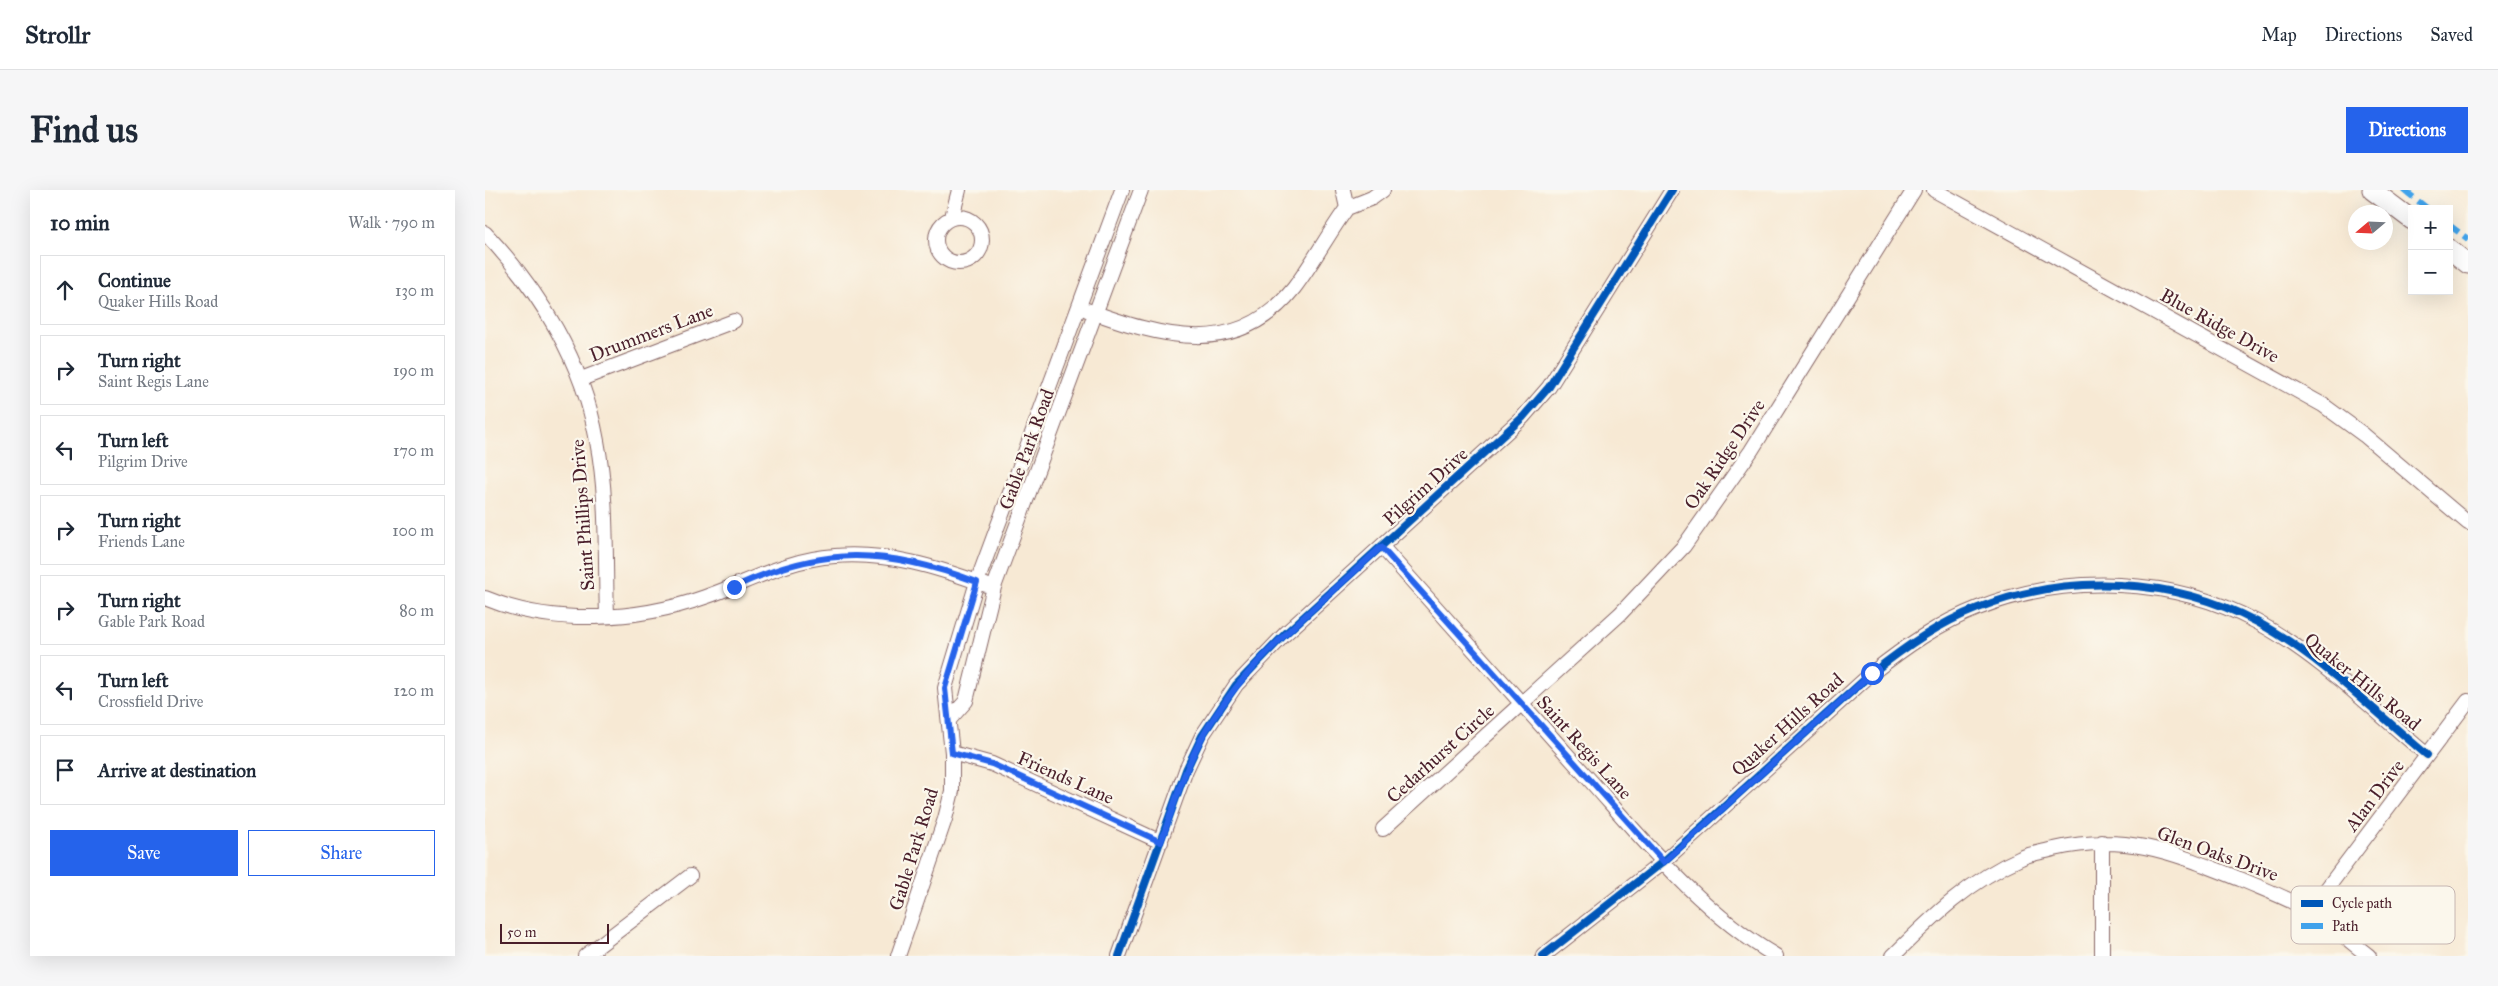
<!DOCTYPE html>
<meta charset="utf-8">
<style>
body{margin:0;font-family:"IM FELL Great Primer",serif;background:#f6f6f7;color:#1f2937}
.controls{position:absolute;right:15px;top:15px;display:grid;overflow:hidden;border-radius:0px;box-shadow:0 5px 20px #0002}
.controls button{width:45px;height:45px;display:grid;place-items:center;padding:0;border:0;border-bottom:1px solid #e0e1e3;background:#fff;color:#1f2937;font:25px sans-serif}
.compass{position:absolute;left:1863px;top:15px;width:45px;height:45px;border-radius:50%;background:#fff;box-shadow:0 5px 20px #0002;rotate:251deg}
.scale{position:absolute;left:15px;bottom:12px;width:109px;box-sizing:border-box;padding-left:5px;border:2px solid #4a1f2b;border-top:0;font-size:14px;line-height:18px;white-space:nowrap;color:#4a1f2b;-webkit-text-stroke:4px #fbf7ec;paint-order:stroke}
.stop{position:absolute;width:15px;height:15px;margin:-11px;border:4px solid #2563eb;border-radius:50%;background:#fff}
.stop.end{background:#2563eb;border-color:#fff;box-shadow:0 1px 5px #0008}
.list{margin:0;padding:0;list-style:none}
h2{display:flex;justify-content:space-between;align-items:center;height:65px;margin:0;padding:0 20px;font-size:21px}
h2 small{font-size:16px;font-weight:400;color:#747a83}
.list li{display:grid;grid-template-columns:32px 1fr auto;gap:15px;align-items:center;box-sizing:border-box;height:70px;margin:0 10px 10px;padding:0 10px;border:1px solid #e0e1e3;border-radius:0px}
.list b{display:block;font-size:19px;white-space:nowrap}
.list p{margin:0;font-size:16px;white-space:nowrap;color:#747a83}
.list em{font-size:16px;font-style:normal;color:#747a83}
.actions{display:flex;gap:10px;padding:15px 20px}
.actions a{flex:1;padding:11px 0;border:1px solid #2563eb;border-radius:0px;text-align:center;font-size:18px;color:#2563eb}
.actions .main{background:#2563eb;color:#fff}
.icon{flex:none;width:28px;height:28px;fill:none;stroke:currentColor;stroke-width:2;stroke-linecap:round;stroke-linejoin:round}
.map{position:relative;flex:none;width:1983px;height:766px;overflow:hidden;border-radius:0px}
header{display:flex;align-items:center;gap:30px;box-sizing:border-box;height:70px;padding:0 25px;background:#fff;border-bottom:1px solid #e0e1e3}
header strong{font-size:24px}
nav{display:flex;gap:28px;margin-inline-start:auto;font-size:18px}
.intro{display:flex;align-items:center;justify-content:space-between;box-sizing:border-box;height:120px;padding:0 30px}
h1{margin:0;font-size:35px}
.button{padding:12px 22px;border-radius:0px;background:#2563eb;color:#fff;font-size:18px;font-weight:700}
main{display:flex;gap:30px;padding:0 30px}
aside{flex:1;background:#fff;border-radius:0px;box-shadow:0 5px 20px #0002}
.map>svg:first-child{display:block}
.lines{fill:none;stroke-linecap:round;stroke-linejoin:round}
.street-casing{stroke:#876666;stroke-width:16}
.secondary-casing{stroke:#876666;stroke-width:21}
.street{stroke:#fff;stroke-width:14}
.secondary{stroke:#fff;stroke-width:19}
.quiet{stroke:#40a2eb;stroke-width:6;stroke-dasharray:12 6;stroke-linecap:butt}
.cycleway-casing{stroke:#fbf7ec;stroke-width:11}
.cycleway{stroke:#0057b8;stroke-width:8}
.route{stroke:#2563eb;stroke-width:6}
.labels{text-anchor:middle;stroke-width:4.5;stroke-linejoin:round;paint-order:stroke}
.street-label{font-size:19px;fill:#4a1f2b;stroke:#fbf7ec}
.key{fill:#fbf7ec;stroke:#c6b6b2;stroke-width:1}
.key-label{font-size:14px;fill:#4a1f2b}
</style>
<header>
<strong>Strollr</strong>
<nav><a>Map</a><a>Directions</a><a>Saved</a></nav>
</header>
<div class="intro"><h1>Find us</h1><a class="button">Directions</a></div>
<main>
<aside>
<h2>10 min<small>Walk · 790 m</small></h2>
<ul class="list">
<li><svg class="icon" aria-label="ahead" viewBox="0 0 24 24"><path d="M12 20V5M6 11l6-6 6 6"/></svg><div><b>Continue</b><p>Quaker Hills Road</p></div><em>130 m</em></li>
<li><svg class="icon" aria-label="right" viewBox="0 0 24 24"><path d="M7 20v-9h11M14 6l5 5-5 5"/></svg><div><b>Turn right</b><p>Saint Regis Lane</p></div><em>190 m</em></li>
<li><svg class="icon" aria-label="left" viewBox="0 0 24 24"><path d="M17 20v-9H6M10 6l-5 5 5 5"/></svg><div><b>Turn left</b><p>Pilgrim Drive</p></div><em>170 m</em></li>
<li><svg class="icon" aria-label="right" viewBox="0 0 24 24"><path d="M7 20v-9h11M14 6l5 5-5 5"/></svg><div><b>Turn right</b><p>Friends Lane</p></div><em>100 m</em></li>
<li><svg class="icon" aria-label="right" viewBox="0 0 24 24"><path d="M7 20v-9h11M14 6l5 5-5 5"/></svg><div><b>Turn right</b><p>Gable Park Road</p></div><em>80 m</em></li>
<li><svg class="icon" aria-label="left" viewBox="0 0 24 24"><path d="M17 20v-9H6M10 6l-5 5 5 5"/></svg><div><b>Turn left</b><p>Crossfield Drive</p></div><em>120 m</em></li>
<li><svg class="icon" aria-label="arrive" viewBox="0 0 24 24"><path d="M6 21V4h12l-3 4 3 4H6"/></svg><div><b>Arrive at destination</b></div></li>
</ul>
<div class="actions"><a class="main">Save</a><a>Share</a></div>
</aside>
<div class="map">
<svg width="1983" height="766" viewBox="0 0 1983 766">
<rect width="100%" height="100%" fill="#fbf7ec"/>
<filter id="ink" filterUnits="userSpaceOnUse"><feTurbulence type="fractalNoise" baseFrequency=".02" numOctaves="2"/><feDisplacementMap in="SourceGraphic" scale="10" xChannelSelector="R" yChannelSelector="G"/><feConvolveMatrix kernelMatrix="1 2 1 2 8 2 1 2 1" color-interpolation-filters="sRGB"/></filter>
<filter id="wash" filterUnits="userSpaceOnUse"><feTurbulence type="fractalNoise" baseFrequency=".0096" numOctaves="4" result="noise"/><feDisplacementMap in="SourceGraphic" scale="20" xChannelSelector="R" yChannelSelector="G"/><feGaussianBlur stdDeviation="1.12" result="paint"/><feColorMatrix in="noise" values="0 0 0 0 0 0 0 0 0 0 0 0 0 0 0 0 0 1.4 0 .05"/><feComposite in="paint" operator="in"/></filter>
<g filter="url(#wash)">
<rect width="100%" height="100%" fill="#f7e9d4"/>
</g>
<g filter="url(#ink)">
<g class="lines">
<g class="street-casing">
<path id="street" d="M858 0 862 18 887 8 898 0
M1449 0 1838 215 1879 245 1983 333
M451 50a23 23 0 1 1 46 0a23 23 0 1 1-46 0Z
M467 27 474 0
M0 43C55 101 98 172 112 251 123 308 120 368 122 426
M602 120C676 147 752 170 809 98 828 73 843 44 862 18
M96 189 249 131
M897 357C965 434 1034 511 1103 588 1160 652 1216 722 1291 766
M0 408C67 436 153 431 220 407 263 392 303 369 350 366 404 362 451 377 501 395
M464 530 481 511 509 397 656 0
M467 563 507 574 676 652
M898 639 1135 424 1199 356 1266 261 1429 0
M1617 652V766
M1825 721 1983 511
M100 766 205 686
M413 766 460 629 467 601V563L460 498 492 392 637 0
M634 766 701 580 717 546 751 495 800 444 1038 227 1064 197 1187 0
M1058 766 1179 671 1387 483C1420 457 1454 433 1493 418 1582 383 1688 387 1772 432 1835 466 1888 520 1942 565
M1408 766C1447 727 1485 690 1536 668 1546 663 1558 662 1569 659 1641 642 1689 663 1755 689 1778 699 1801 707 1823 720 1845 733 1864 751 1884 766"/>
</g>
<g class="secondary-casing">
<path id="secondary" d="M1887 0 1927 30
M1964 59 1983 74"/>
</g>
<use href="#street" class="street"/>
<use href="#secondary" class="secondary"/>
<path class="quiet" d="M1919 0 1943 19
M1964 35 1983 49"/>
<g class="cycleway-casing">
<path id="cycleway" d="M634 766 701 580 717 546 751 495 800 444 1038 227 1064 197 1187 0
M1058 766 1179 671 1387 483C1420 457 1454 433 1493 418 1582 383 1688 387 1772 432 1835 466 1888 520 1942 565"/>
</g>
<use href="#cycleway" class="cycleway"/>
</g>
</g>
<g class="lines" filter="url(#ink)">
<path class="route" d="M249 397C339 355 400 358 492 392L460 498 467 563 507 574 676 652C689 616 699 579 718 546 761 469 833 417 896 357L1179 672 1387 483"/>
</g>
<g class="labels">
<g class="street-label">
<text transform="translate(1735 135) rotate(29)" y="7">Blue Ridge Drive</text>
<text transform="translate(166 142) rotate(-21)" y="7">Drummers Lane</text>
<text transform="translate(541 259) rotate(-70)" y="7">Gable Park Road</text>
<text transform="translate(1239 264) rotate(-56)" y="7">Oak Ridge Drive</text>
<text transform="translate(940 296) rotate(-42)" y="7">Pilgrim Drive</text>
<text transform="translate(97 325) rotate(-94)" y="7">Saint Phillips Drive</text>
<text transform="translate(1878 491) rotate(39)" y="7">Quaker Hills Road</text>
<text transform="translate(1302 534) rotate(-42)" y="7">Quaker Hills Road</text>
<text transform="translate(1100 557) rotate(48)" y="7">Saint Regis Lane</text>
<text transform="translate(955 563) rotate(-42)" y="7">Cedarhurst Circle</text>
<text transform="translate(581 587) rotate(24)" y="7">Friends Lane</text>
<text transform="translate(1889 605) rotate(-53)" y="7">Alan Drive</text>
<text transform="translate(428 659) rotate(-73)" y="7">Gable Park Road</text>
<text transform="translate(1733 663) rotate(20)" y="7">Glen Oaks Drive</text>
</g>
</g>
<rect x="1806" y="696" width="164" height="58" rx="8" class="key"/>
<rect x="1816" y="710" width="22" height="7" fill="#0057b8"/>
<rect x="1816" y="733" width="22" height="6" fill="#40a2eb"/>
<g class="key-label">
<text x="1847" y="718">Cycle path</text>
<text x="1847" y="741">Path</text>
</g>
</svg>
<div class="controls">
<button>+</button>
<button>−</button>
</div>
<svg class="compass" viewBox="-18 -18 36 36"><path d="M0-13l5 13h-10z" fill="#e53935"/><path d="M0 13l5-13h-10z" fill="#747a83"/></svg>
<div class="scale">50 m</div>
<div class="stop" style="left:1387px;top:483px"></div>
<div class="stop end" style="left:249px;top:397px"></div>
</div>
</main>
